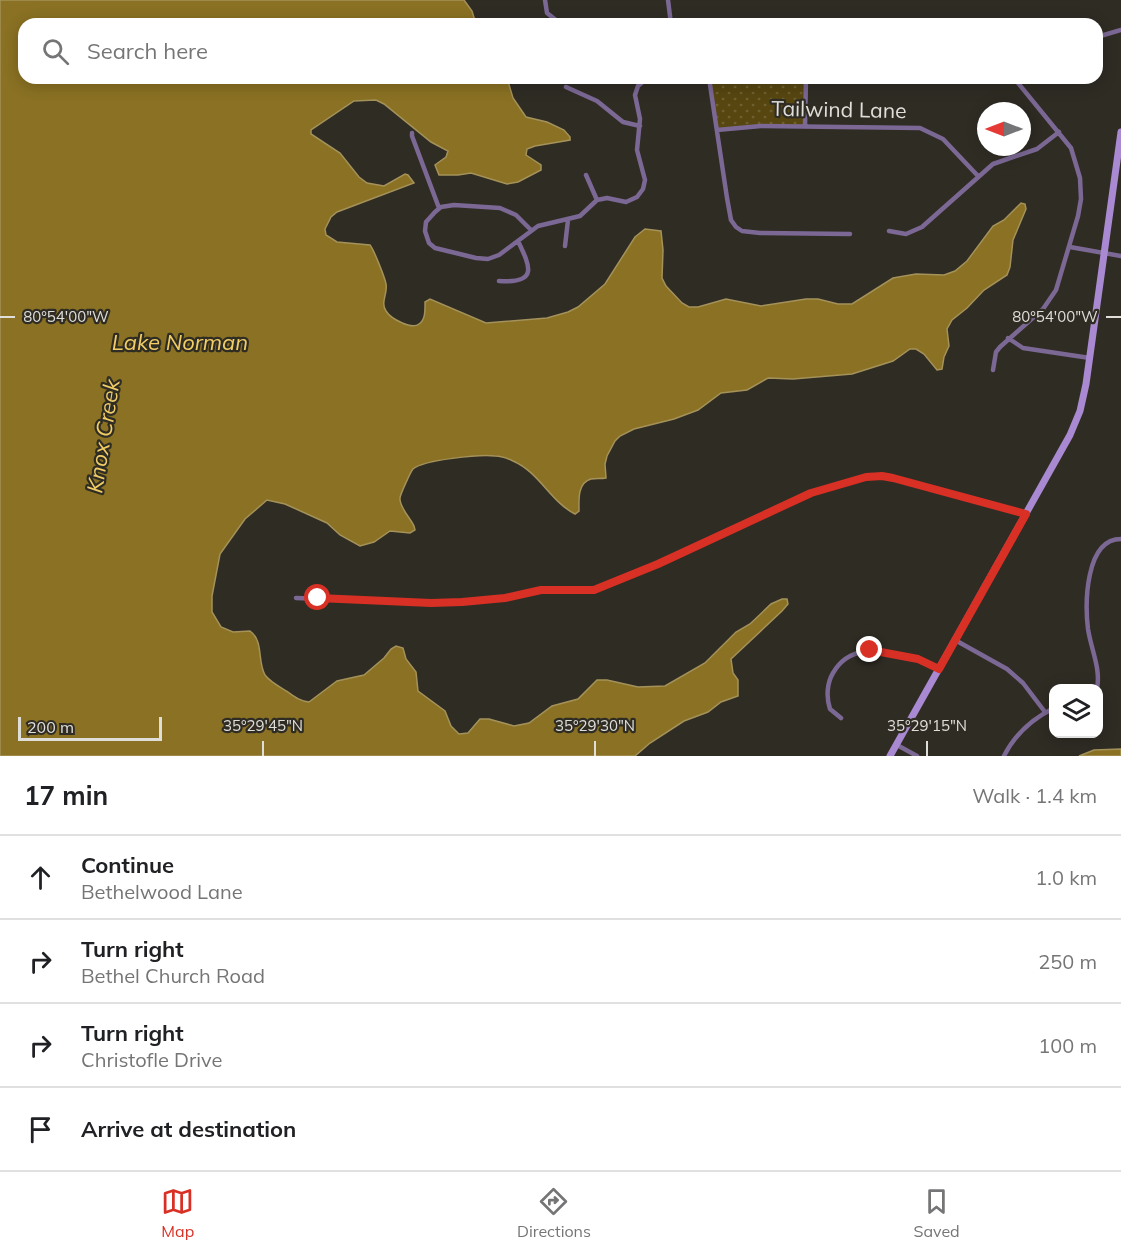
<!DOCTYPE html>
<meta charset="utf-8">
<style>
body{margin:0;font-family:Mulish,sans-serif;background:#f6f6f6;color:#202124}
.controls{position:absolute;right:18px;bottom:18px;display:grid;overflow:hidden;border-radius:12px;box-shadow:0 3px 15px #0003}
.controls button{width:54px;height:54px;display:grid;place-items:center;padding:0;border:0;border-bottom:2px solid #e0e0e0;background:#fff;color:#202124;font:30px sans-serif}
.compass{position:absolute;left:977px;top:102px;width:54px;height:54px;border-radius:50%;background:#fff;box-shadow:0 3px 15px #0003;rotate:270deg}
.scale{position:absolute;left:18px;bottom:15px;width:144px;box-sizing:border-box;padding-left:6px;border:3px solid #e0ded9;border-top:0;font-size:16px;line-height:21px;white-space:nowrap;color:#e0ded9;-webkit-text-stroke:4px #2f2c24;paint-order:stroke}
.stop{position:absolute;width:18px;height:18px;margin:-14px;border:4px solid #d93025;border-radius:50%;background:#fff}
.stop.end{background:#d93025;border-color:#fff;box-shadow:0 2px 6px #0008}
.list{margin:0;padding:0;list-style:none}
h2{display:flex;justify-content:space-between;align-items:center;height:78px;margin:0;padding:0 24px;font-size:26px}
h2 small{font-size:20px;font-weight:400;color:#757577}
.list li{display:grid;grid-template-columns:39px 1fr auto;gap:18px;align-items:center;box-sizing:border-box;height:84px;padding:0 24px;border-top:2px solid #e0e0e0}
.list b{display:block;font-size:22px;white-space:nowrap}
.list p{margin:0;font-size:20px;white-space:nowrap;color:#757577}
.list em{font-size:20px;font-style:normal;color:#757577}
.icon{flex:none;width:33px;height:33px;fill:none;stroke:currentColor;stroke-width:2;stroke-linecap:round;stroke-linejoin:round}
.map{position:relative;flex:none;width:1121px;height:756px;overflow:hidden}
.search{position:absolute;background:#fff;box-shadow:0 3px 15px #0003;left:18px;right:18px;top:18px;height:66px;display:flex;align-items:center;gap:15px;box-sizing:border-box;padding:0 21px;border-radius:18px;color:#757577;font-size:22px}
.sheet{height:414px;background:#fff}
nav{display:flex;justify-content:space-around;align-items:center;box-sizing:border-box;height:84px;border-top:2px solid #e0e0e0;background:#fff;font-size:16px;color:#757577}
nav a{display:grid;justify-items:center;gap:3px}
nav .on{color:#d93025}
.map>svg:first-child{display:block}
.park{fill:url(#park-dots)}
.water{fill:#8a7123;stroke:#a4925a;stroke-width:1.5}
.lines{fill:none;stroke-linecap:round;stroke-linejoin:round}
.street{stroke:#7c6895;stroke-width:4.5}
.secondary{stroke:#a989d1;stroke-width:7}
.route{stroke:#d93025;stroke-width:8}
.ticks{fill:none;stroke:#e0ded9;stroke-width:2}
.labels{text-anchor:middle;stroke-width:4.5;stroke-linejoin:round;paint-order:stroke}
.street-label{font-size:21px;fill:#e0ded9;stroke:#2f2c24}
.water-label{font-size:22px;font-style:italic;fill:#f1cd65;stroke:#2f2c24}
.ticks-label{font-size:15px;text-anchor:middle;fill:#e0ded9;stroke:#2f2c24;stroke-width:4.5;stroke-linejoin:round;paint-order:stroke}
</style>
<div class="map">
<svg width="1121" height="756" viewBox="0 0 1121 756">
<defs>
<pattern id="park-dots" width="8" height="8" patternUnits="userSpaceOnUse" patternTransform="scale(1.5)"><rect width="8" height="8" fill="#574610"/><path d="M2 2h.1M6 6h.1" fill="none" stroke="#6f6032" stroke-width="1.8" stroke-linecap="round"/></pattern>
</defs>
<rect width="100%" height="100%" fill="#2f2c24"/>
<path class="park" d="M709 78H805V126L717 130Z"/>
<path class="water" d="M0 0H464L472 11 476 24H24V78H507L513 98 526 117 547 122 564 130 570 137V140L535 146 527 149 526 155 541 165V170L518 182 507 184 471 173 458 175H439L435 165 446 157 448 151 431 142 384 104 376 100 354 101 311 130V134L340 153 359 177 367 183 384 186 405 174 408 175 414 183 337 212 331 217 325 229 326 235 337 242 370 245C374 250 385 278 386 284 388 294 380 302 386 311 391 319 412 330 419 324 426 319 425 309 425 302L430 299 486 323 547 318 568 312 578 307 605 284 635 237 645 229 661 231 663 250 662 278 666 286 682 303 689 307H698L726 299 761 306 806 299H818L838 304H852L893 278 916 274 944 275 955 271 967 261 993 226 1004 220 1021 203 1025 204 1026 209 1013 240 1010 267 1007 275 984 290 967 308 952 320 947 329 949 346 944 357 942 369 937 370 924 354 916 349H910L893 361 852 374 793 379 768 378 747 390 721 393 698 410 674 419 634 429 620 436 615 441 607 456 605 464 606 478C601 479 595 478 591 479 577 483 579 501 579 511L575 514C551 502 539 472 513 461 507 458 500 456 495 456 481 454 423 460 413 469 411 471 400 495 400 498 399 507 411 519 414 526L415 530 410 533 390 531 374 542 360 546 340 535 327 523 285 504 267 500 245 519 220 554 212 596V612L221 627 233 632 250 631C264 641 257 661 265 675 270 682 280 687 288 692 295 697 300 701 309 702L337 681 364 675 384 658 391 649 396 646 403 648 406 659 416 672 418 691 445 711 451 726 459 734 468 733 480 719H489L514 726 529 723 552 706 578 699 597 680H607L638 687 665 686 705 663 736 632 750 624 771 604 782 599H787L788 604 782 611 731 659 733 673 738 680V696L721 702 708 712 684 721 650 743 635 756H0Z
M1121 749V756H1079L1094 750Z"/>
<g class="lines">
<path class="street" d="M545 0 547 13 561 24
M668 0 671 24
M1097 37 1121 30
M709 78 727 198 731 220 736 227 742 231 760 233 850 234
M566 87 597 101 623 122 640 126
M805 126 806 78
M717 130 761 126 920 128 943 139 978 176
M412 133V136L439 208
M586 175 597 200
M531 230 516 215 500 208 454 205 441 207 435 212 426 222 425 231 429 243 435 248 476 258 488 259 499 255 538 226 580 216 597 200 607 198 626 202 637 197 643 189 645 180 637 150 640 119 635 95 638 86 647 78
M889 231 906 234 922 227 993 164 1037 149 1059 132
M565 246 568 220
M1070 247 1121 256
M499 281C539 284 530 266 518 241
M1008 338 1023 348 1090 358
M993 370 996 352 1000 347 1043 309 1056 290 1078 216 1081 199 1080 178 1071 148 1014 78
M296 598 431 603 505 598 541 590H594L670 559 811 493 866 477 882 476 893 478 1026 514
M955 640 1007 669 1023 683 1045 712
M1097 688C1101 669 1091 649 1088 629 1085 604 1085 539 1121 539
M841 718 830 709C826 697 827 683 833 673 848 647 874 649 899 655 913 658 927 662 939 669
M897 745 917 756
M1004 756C1015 734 1032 719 1054 708"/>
<path class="secondary" d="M890 756 1070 435 1080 411 1086 384 1121 132"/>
</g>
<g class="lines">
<path class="route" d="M318 598 431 603 462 602 505 598 541 590H594L658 564 811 493 866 477 882 476 893 478 1026 514 939 669 918 659 870 650"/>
</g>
<path class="ticks" d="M0 317H15M1106 317H1121M263 741V756M595 741V756M927 741V756"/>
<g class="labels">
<g class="street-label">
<text transform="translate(839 110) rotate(1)" y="7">Tailwind Lane</text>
</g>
<g class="water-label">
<text x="180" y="350">Lake Norman</text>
<text transform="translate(103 436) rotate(-81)" y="8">Knox Creek</text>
</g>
</g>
<g class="ticks-label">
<text x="1055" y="322">80°54'00"W</text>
<text x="66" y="322">80°54'00"W</text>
<text x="263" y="731">35°29'45"N</text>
<text x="595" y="731">35°29'30"N</text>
<text x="927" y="731">35°29'15"N</text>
</g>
</svg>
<div class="controls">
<button><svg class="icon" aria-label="layers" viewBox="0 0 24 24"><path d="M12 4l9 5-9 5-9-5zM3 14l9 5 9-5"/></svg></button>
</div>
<svg class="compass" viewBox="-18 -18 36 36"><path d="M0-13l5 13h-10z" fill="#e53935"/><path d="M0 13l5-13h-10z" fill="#757577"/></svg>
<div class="scale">200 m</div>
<div class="stop" style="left:318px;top:598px"></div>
<div class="stop end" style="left:870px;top:650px"></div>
<div class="search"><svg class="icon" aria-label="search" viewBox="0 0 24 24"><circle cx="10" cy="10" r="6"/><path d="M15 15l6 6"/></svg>Search here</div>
</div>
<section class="sheet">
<h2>17 min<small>Walk · 1.4 km</small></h2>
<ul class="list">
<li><svg class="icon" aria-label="ahead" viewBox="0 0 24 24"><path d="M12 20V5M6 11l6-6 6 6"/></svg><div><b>Continue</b><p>Bethelwood Lane</p></div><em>1.0 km</em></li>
<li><svg class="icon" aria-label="right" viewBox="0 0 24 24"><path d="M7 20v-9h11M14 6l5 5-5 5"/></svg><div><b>Turn right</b><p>Bethel Church Road</p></div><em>250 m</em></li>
<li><svg class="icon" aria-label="right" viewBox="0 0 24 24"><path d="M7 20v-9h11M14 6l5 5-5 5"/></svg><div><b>Turn right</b><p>Christofle Drive</p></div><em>100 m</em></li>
<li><svg class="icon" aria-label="arrive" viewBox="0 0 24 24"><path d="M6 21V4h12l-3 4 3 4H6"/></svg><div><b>Arrive at destination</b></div></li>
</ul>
</section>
<nav>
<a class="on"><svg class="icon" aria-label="map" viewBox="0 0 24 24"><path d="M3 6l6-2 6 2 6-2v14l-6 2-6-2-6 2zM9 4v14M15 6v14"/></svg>Map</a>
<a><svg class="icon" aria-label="directions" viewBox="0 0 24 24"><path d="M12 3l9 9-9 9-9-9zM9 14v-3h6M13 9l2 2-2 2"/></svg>Directions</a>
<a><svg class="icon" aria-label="saved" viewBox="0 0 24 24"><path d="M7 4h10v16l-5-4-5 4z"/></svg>Saved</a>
</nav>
